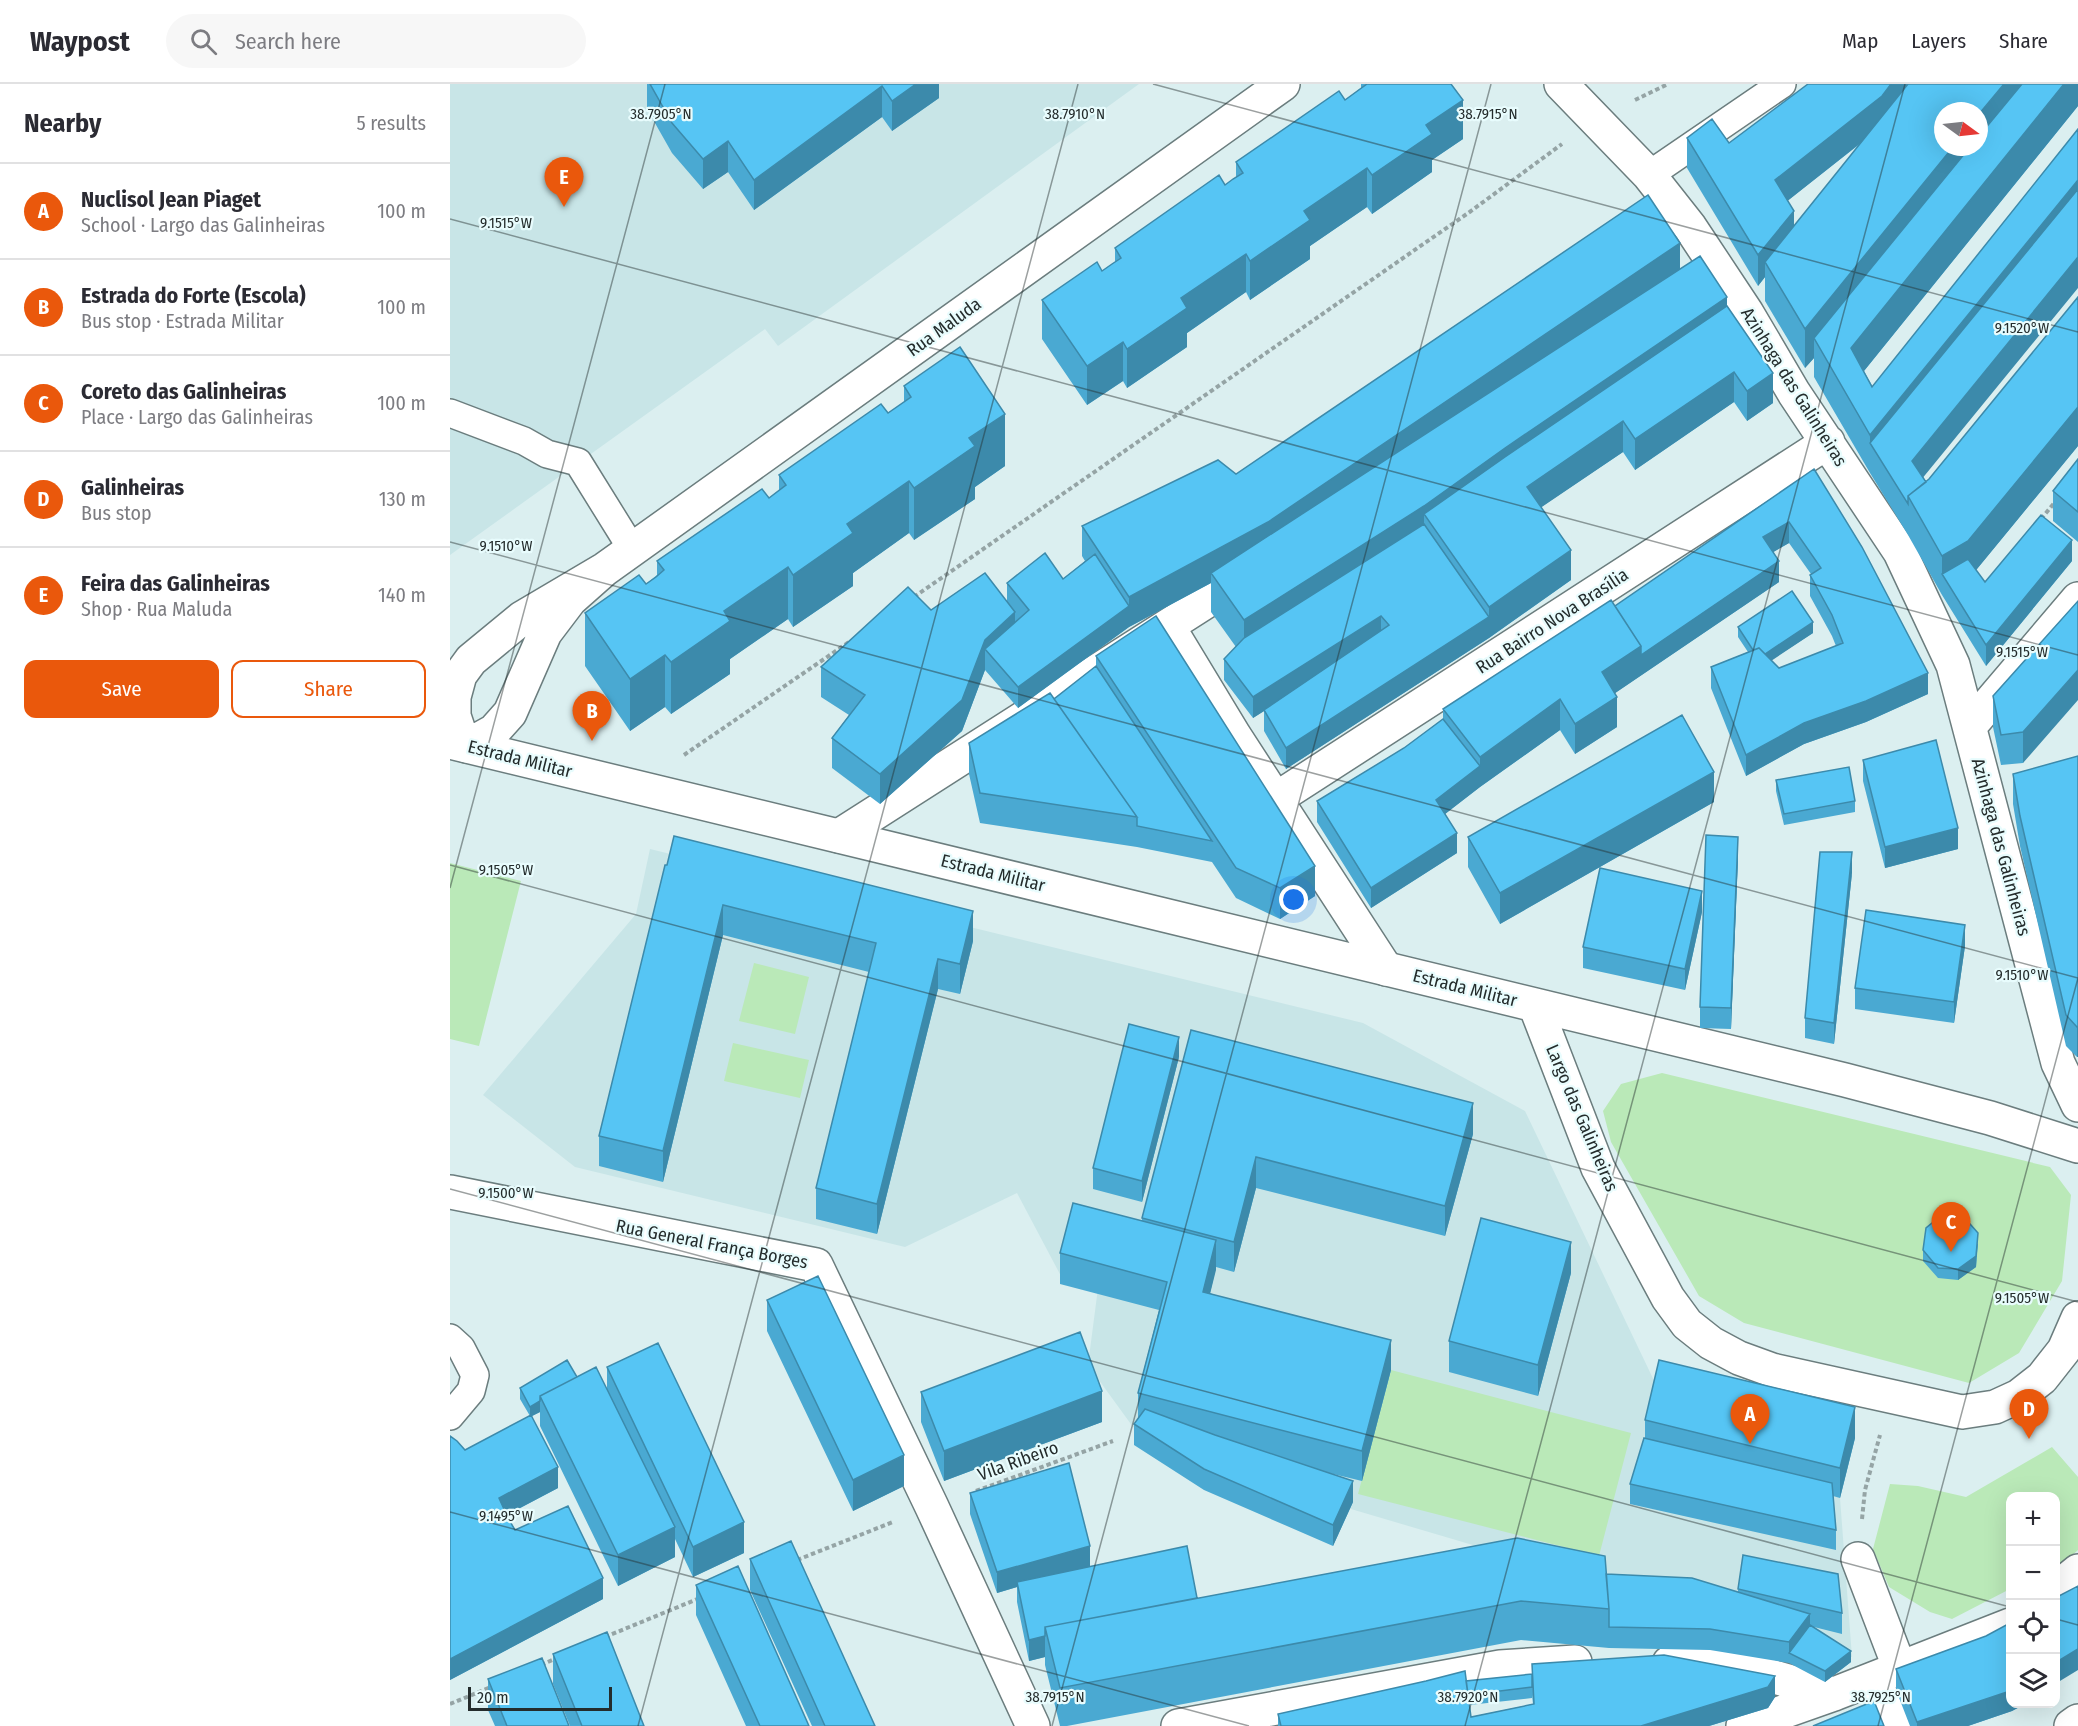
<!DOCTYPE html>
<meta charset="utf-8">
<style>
body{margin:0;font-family:"Fira Sans Condensed",sans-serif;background:#f7f7f7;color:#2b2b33}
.controls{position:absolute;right:18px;bottom:18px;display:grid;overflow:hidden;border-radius:12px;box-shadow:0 6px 24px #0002}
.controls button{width:54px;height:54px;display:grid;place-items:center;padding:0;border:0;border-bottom:2px solid #e1e1e2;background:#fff;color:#2b2b33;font:30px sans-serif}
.compass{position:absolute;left:1484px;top:18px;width:54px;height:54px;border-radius:50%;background:#fff;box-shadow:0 6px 24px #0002;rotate:105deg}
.scale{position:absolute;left:18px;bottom:15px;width:144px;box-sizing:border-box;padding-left:6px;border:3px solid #242c2c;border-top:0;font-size:16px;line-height:21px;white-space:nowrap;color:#242c2c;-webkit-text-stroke:4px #e8fcfd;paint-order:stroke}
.you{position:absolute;left:844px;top:816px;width:21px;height:21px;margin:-15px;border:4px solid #fff;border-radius:50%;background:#1a73e8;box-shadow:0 0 0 9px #1a73e833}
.badge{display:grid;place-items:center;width:39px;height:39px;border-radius:50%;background:#ea580c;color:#fff;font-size:20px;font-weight:700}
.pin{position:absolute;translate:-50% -50px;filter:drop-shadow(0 2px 3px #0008)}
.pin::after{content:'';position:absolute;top:32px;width:21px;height:18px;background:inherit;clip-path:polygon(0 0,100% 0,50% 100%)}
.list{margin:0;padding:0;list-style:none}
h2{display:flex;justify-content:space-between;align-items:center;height:78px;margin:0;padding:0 24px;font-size:26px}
h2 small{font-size:20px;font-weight:400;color:#7c7c81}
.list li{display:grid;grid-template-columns:39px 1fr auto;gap:18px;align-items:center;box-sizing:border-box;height:96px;padding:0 24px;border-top:2px solid #e1e1e2}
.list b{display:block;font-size:22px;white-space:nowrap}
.list p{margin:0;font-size:20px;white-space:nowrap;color:#7c7c81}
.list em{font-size:20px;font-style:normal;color:#7c7c81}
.actions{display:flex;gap:12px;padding:18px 24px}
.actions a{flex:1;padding:14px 0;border:2px solid #ea580c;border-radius:12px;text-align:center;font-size:21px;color:#ea580c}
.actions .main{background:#ea580c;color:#fff}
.icon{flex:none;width:33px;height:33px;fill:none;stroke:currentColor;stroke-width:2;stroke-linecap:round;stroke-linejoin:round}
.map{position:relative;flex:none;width:1628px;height:1642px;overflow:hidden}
header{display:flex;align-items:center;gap:36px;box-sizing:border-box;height:84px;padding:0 30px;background:#fff;border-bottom:2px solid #e1e1e2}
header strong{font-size:28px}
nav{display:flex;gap:33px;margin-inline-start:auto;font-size:21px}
.search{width:420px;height:54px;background:#f7f7f7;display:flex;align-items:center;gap:15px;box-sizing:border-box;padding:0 21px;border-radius:33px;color:#7c7c81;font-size:22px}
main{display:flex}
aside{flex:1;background:#fff}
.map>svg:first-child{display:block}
.built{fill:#c8e5e7}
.green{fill:#bae9b8}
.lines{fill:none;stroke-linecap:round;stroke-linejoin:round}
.lane-casing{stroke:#6b7d7e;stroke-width:30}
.street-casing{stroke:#6b7d7e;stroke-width:36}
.secondary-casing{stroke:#6b7d7e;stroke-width:36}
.path{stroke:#95a4a5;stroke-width:4;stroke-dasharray:4.5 3;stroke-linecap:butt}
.lane{stroke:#fff;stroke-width:27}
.street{stroke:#fff;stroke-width:33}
.secondary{stroke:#fff;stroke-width:33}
.wall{fill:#4aa9d2;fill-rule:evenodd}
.shaded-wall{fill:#3c8aab}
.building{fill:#56c5f4;stroke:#3c8aab;stroke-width:1.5}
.ticks{fill:none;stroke:#242c2c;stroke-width:1.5;stroke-opacity:0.45}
.labels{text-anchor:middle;stroke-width:4.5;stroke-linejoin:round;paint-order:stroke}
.street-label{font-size:18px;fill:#242c2c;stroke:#e8fcfd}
.ticks-label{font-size:15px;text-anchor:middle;fill:#242c2c;stroke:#e8fcfd;stroke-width:4.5;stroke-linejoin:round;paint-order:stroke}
</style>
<header>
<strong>Waypost</strong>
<div class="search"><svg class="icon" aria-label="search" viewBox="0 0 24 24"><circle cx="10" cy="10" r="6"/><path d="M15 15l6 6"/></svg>Search here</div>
<nav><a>Map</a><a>Layers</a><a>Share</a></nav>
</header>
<main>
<aside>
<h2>Nearby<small>5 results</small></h2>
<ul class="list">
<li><span class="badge">A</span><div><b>Nuclisol Jean Piaget</b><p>School · Largo das Galinheiras</p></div><em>100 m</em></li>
<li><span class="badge">B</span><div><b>Estrada do Forte (Escola)</b><p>Bus stop · Estrada Militar</p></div><em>100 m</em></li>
<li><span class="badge">C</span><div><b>Coreto das Galinheiras</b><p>Place · Largo das Galinheiras</p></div><em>100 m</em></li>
<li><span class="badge">D</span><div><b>Galinheiras</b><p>Bus stop</p></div><em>130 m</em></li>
<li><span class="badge">E</span><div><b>Feira das Galinheiras</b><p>Shop · Rua Maluda</p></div><em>140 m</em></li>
</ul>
<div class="actions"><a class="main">Save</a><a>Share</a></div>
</aside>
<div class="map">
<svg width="1628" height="1642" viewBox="0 0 1628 1642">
<rect width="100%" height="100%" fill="#dbeff0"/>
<path class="built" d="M0 0H689L328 262 315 245 0 471Z
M200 765 913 939 1075 1027 1209 1307 1405 1354 1390 1414 1402 1573 884 1420 881 1401 683 1343 638 1281 648 1204 612 1194 567 1109 455 1163 125 1083 33 1011 186 830Z"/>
<path class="green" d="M0 779 71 797 29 962 0 955Z
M304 879 359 893 345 950 289 937Z
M283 959 359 976 350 1014 274 997Z
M1212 989 1600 1083 1621 1111 1612 1197 1569 1269 1519 1299 1294 1239 1249 1212 1161 1058 1153 1027 1171 1000Z
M941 1286 1181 1349 1149 1472 908 1410Z
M1602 1363 1628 1393V1466L1617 1476 1606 1482V1412H1560V1505L1502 1535 1480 1528 1439 1503 1423 1465 1440 1400 1468 1402 1516 1413Z"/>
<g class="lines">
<g class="lane-casing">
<path id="lane" d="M1199 91 1332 0
M0 329 74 357 97 370 128 378 182 465
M0 1254 11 1264 25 1291 21 1307 0 1332"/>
</g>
<g class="street-casing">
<path id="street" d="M1111 0 1199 91 1240 143 1297 229 1344 309 1450 468 1503 581 1608 979 1628 1021
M155 485 120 516 95 549 60 629 44 647 17 662 9 647 4 632V613L10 591 21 576 72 534 155 485 833 0
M718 542 784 651 936 885
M1520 642 1628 515
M826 715 1378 358
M389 752 799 490
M0 1108 366 1181 482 1423 583 1642
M1408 1475 1450 1585
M1606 1505 1628 1487
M1219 1579 1282 1581 1384 1610
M1424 1595 1444 1642
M728 1642 1050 1583 1125 1578
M1293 1642 1384 1610 1560 1541
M1621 1642 1628 1637"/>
</g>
<g class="secondary-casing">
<path id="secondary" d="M0 658 1395 996 1540 1034 1628 1062
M1085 921 1148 1084 1218 1214 1237 1240 1261 1259 1289 1274 1322 1286 1512 1328 1545 1323 1569 1312 1592 1294 1614 1266 1628 1234"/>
</g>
<path class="path" d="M1185 16 1218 0
M1591 435 1605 418
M464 513 1021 127 1112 60
M234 671 399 558
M526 1407 663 1357
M1412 1435 1415 1406 1430 1351
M347 1476 443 1438
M155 1553 250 1514
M91 1581 107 1574
M0 1620 41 1603"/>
<use href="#lane" class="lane"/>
<use href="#street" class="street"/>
<use href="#secondary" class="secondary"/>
</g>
<path class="wall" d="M197 0H489V14L442 47 432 33 304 126 278 88 253 105 222 69 197 25Z
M911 0H1001L1013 55 982 76V88L922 130 917 123 860 162V175L800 216 796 208 737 249V263L677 304 673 297 637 321 592 255V216L652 187 665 178V164L775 101 786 94V78L895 16 911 4Z
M1628 22 1414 287 1476 398 1628 362 1526 486 1535 498 1622 477 1536 582 1492 511 1458 451 1420 389 1364 293V274L1355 284 1315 217V193L1308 202 1237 84V54L1279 59ZM1411 59 1344 142 1337 117Z
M1230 185 1277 222 1323 319 1297 337 1284 318 1185 386 1173 368 1091 423 1121 496 1039 554 836 685 814 647V627L803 634 774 596V575L786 563 761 528V499L679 543 568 624 535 586 512 647 430 720 382 684V654L399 631 371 613V583L481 526 557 517V499L613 495 635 477 632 472V442L786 390Z
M454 302 555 382 525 403V415L464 456 459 449 403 489V502L343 543 338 535 280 575V590L221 630 215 623 180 647 135 582V529L196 500 207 491V477L319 414 329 406V391L438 329 454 318Z
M1628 375V458L1603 437V407Z
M1364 385 1478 610 1416 638 1354 660 1296 692 1261 604V583L1298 568 1288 553V543L1363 549 1321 576 1329 584 1386 562 1382 552 1360 512V491L1361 490 1339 459 1323 468 1329 498 1165 609 1167 643 1125 670 1110 646 1030 703 995 730 1007 769 921 824 867 738V717L954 664 993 635V625L1165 522Z
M1628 517 1573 679 1551 681 1543 643V612Z
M646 572 865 812 830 835 786 814 762 778 687 763 530 739 519 690V659L604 615 646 582Z
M1628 672 1627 973 1616 962 1570 762 1563 720V690Z
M1413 676 1508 765 1435 784 1413 697Z
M1326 696 1405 717V728L1334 741 1326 707Z
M1264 718 1050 840 1018 783V753Z
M1288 774 1281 945 1250 944V923Z
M215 781 523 857 510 910 488 905 427 1150 366 1135V1104L419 888 273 851 213 1098 149 1082V1052Z
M1402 789 1384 960 1355 954V934Z
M1252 828 1235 906 1133 884V863Z
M1515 862 1504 939 1405 925V904Z
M741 946 1023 1050 995 1152 806 1104 784 1188 766 1183 760 1209 941 1286 912 1397 879 1389 903 1418 883 1462 754 1406 684 1361V1340L688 1335V1309L709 1226 610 1200V1169L692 1137V1134Z
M729 973 692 1118 643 1105V1084Z
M1528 1160 1526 1183 1508 1196 1488 1194 1473 1177V1166Z
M1121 1189 1088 1312 999 1288V1257Z
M317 1216 454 1402 403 1427 317 1247Z
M157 1283 294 1469 243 1493 225 1455V1473L168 1502 90 1342V1328L82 1332 108 1404 57 1431 65 1446 153 1515 0 1596V1352L15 1366 80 1332 70 1315V1304L127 1293 157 1305Z
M471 1308 652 1338 494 1397 471 1338Z
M1195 1336 1405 1354 1390 1414 1383 1412 1386 1446V1466L1180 1420V1400L1195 1354Z
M520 1409 640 1482 747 1514 1156 1490 1288 1508V1505L1392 1529V1550L1364 1543 1401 1578 1375 1598 1339 1579 1260 1566 1159 1564 1071 1556 617 1642H610L595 1581V1573L579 1577 567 1518V1503L547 1509 520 1430Z
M300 1475 425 1642H362L300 1506Z
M246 1501 359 1642H296L246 1531Z
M1536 1552 1560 1620H1575L1562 1627 1518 1642H1460L1446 1606V1585Z
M103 1570 194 1642H120L103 1600Z
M1082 1580 1325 1613 1318 1624 1259 1642H828V1630L1016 1597 1082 1590ZM1082 1611 1083 1620 1021 1633 1019 1621 1082 1614Z
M38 1595 119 1642H45L38 1626Z"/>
<path class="shaded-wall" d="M466 0H489V14L442 47V17Z
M1441 0H1464L1432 42 1325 127V96Z
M1554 0H1585L1364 254V274L1355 284V245L1503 63H1529V30Z
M1614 0H1628V22L1401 303V264Z
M432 2V33L304 126V96Z
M1013 16V55L982 76V88L922 130V91L976 41Z
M278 57V88L253 105V75Z
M917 84V123L860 162V175L800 216V177L854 127Z
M1628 96V135L1420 359V351Z
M1344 127V158L1315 178V193L1308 202V171Z
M1230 159V190L761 489V499L679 543 568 624V603L679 522V513Z
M796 170V208L737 249V263L677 304V265L731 214Z
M1628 173V204L1462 407V377Z
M1277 213V252L974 430V461L794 575V536L1055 364Z
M673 258V297L637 321V282Z
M1284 288V318L1185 386V355Z
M1323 289V319L1297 337V307Z
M1628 323V362L1518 496 1492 490V472Z
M555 330V382L525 403V415L464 456V404L519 354Z
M1173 337V368L1077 433V403Z
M459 397V449L403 489V502L343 543V491L397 440Z
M1339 438V459L1313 474V453Z
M1622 456V477L1536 582V561Z
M1121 466V496L1039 554 836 685V664L1039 533V523Z
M1329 477V498L1152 618V588L1191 562Z
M338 483V535L280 575V590L221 630V578L274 527Z
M565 528V559L535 565V586L512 647 430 720V690L535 556Z
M931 532V553L803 634V613Z
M1363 538V549L1309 585V574Z
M215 571V623L180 647V595Z
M1628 586V616L1573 679V648Z
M1478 589V610L1416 638 1354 660 1296 692V671L1354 639Z
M1167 613V643L1125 670V640Z
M1110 615V646L1030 703 986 737V716L1030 682V673Z
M1264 688V718L1050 840V809Z
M1508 744V765L1435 784V763Z
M1007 749V769L921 824V804Z
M1288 753V774L1281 945V924Z
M1402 768V789L1384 960V939Z
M865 782V812L830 835V804Z
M1252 807V828L1235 906V885Z
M273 821V851L213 1098V1067Z
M523 827V857L510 910V880Z
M1515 841V862L1504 939V918Z
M488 875V905L427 1150V1120Z
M1628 942V973H1627V943Z
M729 953V973L692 1118V1097Z
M1023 1019V1050L995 1152V1122Z
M806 1073V1104L784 1188V1158Z
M1528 1149 1526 1183 1508 1196V1185Z
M766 1156V1186L753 1238V1208Z
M1121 1158V1189L1088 1312V1281Z
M941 1256V1286L912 1397V1367Z
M652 1307V1338L494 1397V1367Z
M90 1317V1328L80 1333V1323Z
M1405 1323V1354L1390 1414V1384Z
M454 1371V1402L403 1427V1396Z
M108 1383V1404L49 1435V1414Z
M903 1397V1418L883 1462V1441Z
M294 1438V1469L243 1493V1463Z
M225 1443V1473L168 1502V1471Z
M640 1462V1483L567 1498V1503L547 1509V1488Z
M153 1494V1515L0 1596V1575Z
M1360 1530V1551L1339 1569V1579V1558Z
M595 1552V1573L579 1577V1556Z
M1628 1565V1586L1605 1600V1579Z
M1401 1567V1578L1375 1598V1587Z
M1325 1592V1613L1318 1624 1259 1642H1191Z
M1560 1607V1620H1575L1562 1627 1518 1642H1467V1638Z"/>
<path class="building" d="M200 0H466L442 17 432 2 304 96 278 57 253 75 222 39Z
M917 0H1001L1013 16 976 41 982 50 922 91 917 84 854 127 860 136 800 177 796 170 731 214 737 224 677 265 673 258 637 282 592 216 647 178 652 187 662 180 671 174 665 164 769 91 775 101 783 95 793 89 786 78 889 7 895 16Z
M1358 0H1441L1432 12 1325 96 1344 127 1308 171 1237 54 1262 35 1279 59Z
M1458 0H1554L1529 30V27H1493V63H1503L1355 245 1315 178Z
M1572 0H1614L1401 264 1422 303 1628 45V96L1420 351 1364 254 1520 63H1529V52Z
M1628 105V173L1462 377 1476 398 1458 412V420L1420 359Z
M1198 111 1230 159 818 438 679 513 632 442 768 376 786 390Z
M1250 172 1277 213 1055 364 974 422 794 536 761 489Z
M1628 213V323L1518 457 1492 472 1458 412 1479 395Z
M1277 222 1323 289 1297 307 1284 288 1185 355 1173 337 1077 403 1121 466 1039 523 974 430 1055 373Z
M510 263 555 330 519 354 525 362 464 404 459 397 397 440 403 449 343 491 338 483 274 527 280 537 221 578 215 571 180 595 135 529 189 491 196 500 206 493 214 486 207 477 312 405 319 414 336 401 329 391 431 320 438 329 461 313 454 302Z
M1628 375V428L1603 407Z
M1364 385 1412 463 1478 589 1416 617 1354 639 1296 671 1261 583 1309 564 1329 584 1393 559 1382 531 1360 491 1371 484 1339 438 1313 453 1329 477 1191 571V562L1165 522Z
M1591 431 1622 456 1536 561 1492 490 1518 475 1535 498Z
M974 440 1039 533 836 664 814 626 939 541 931 532 803 613 774 575 794 554Z
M595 469 613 495 645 470 679 522 568 603 535 565 579 526 557 499Z
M535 489 565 528 535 556 512 616 430 690 382 654 415 611 371 583 458 503 481 526Z
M1342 507 1363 538 1315 570 1309 564 1303 566 1288 543Z
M1161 516 1191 562 1152 588 1167 613 1125 640 1110 615 1030 673 993 625Z
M1628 517V586L1573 648 1551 651 1543 612Z
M706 532 865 782 830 804 786 784 646 572Z
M646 582 762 757 687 742V733L604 615Z
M600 609 687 733 530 709 519 659Z
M1232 631 1264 688 1050 809 1018 753Z
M993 635 1030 682 986 716 1007 749 921 804 867 717 954 664Z
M1486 656 1508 744 1435 763 1413 676Z
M1628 672V942L1627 943 1616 931 1570 732 1563 690Z
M1399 683 1405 717 1334 730 1326 696Z
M1256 751 1288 753 1281 924 1250 923Z
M224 752 523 827 510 880 488 875 427 1120 366 1104 426 859 273 821 213 1067 149 1052 215 781H217Z
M1370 768H1402L1384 939 1355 934Z
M1150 784 1252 807 1235 885 1133 863Z
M1416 826 1515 841 1504 918 1405 904Z
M679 940 729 953 692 1097 643 1084Z
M741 946 1023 1019 995 1122 806 1073 784 1158 692 1134Z
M623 1119 766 1156 753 1208 941 1256 912 1367 688 1309 717 1198 610 1169Z
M1493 1130 1513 1132 1528 1149 1526 1172 1508 1185 1488 1184 1473 1166 1476 1144Z
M1031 1134 1121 1158 1088 1281 999 1257Z
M368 1192 454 1371 403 1396 317 1216Z
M630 1248 652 1307 494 1367 471 1308Z
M208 1259 294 1438 243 1463 157 1283Z
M117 1276 127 1293 90 1312V1317L80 1323 70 1304Z
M1209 1276 1405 1323 1390 1384 1195 1336Z
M146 1283 225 1443 168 1471 90 1312Z
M695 1325 765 1351 903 1397 883 1441 754 1385 684 1340Z
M81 1331 108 1383 49 1414 58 1434 65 1446 118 1422 153 1494 0 1575V1352L7 1357 15 1366Z
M1194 1354 1382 1399 1386 1446 1180 1400Z
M619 1379 640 1462 547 1488 520 1409Z
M1067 1454 1155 1472 1159 1525 1071 1517 610 1604 595 1543Z
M341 1457 425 1642H375L300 1475Z
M737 1462 747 1514 595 1543V1552L579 1556 567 1498Z
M1293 1471 1388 1490 1392 1529 1288 1505Z
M288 1482 359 1642H310L246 1501Z
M1156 1490 1242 1494 1360 1530 1339 1558 1260 1545 1159 1543V1525Z
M1628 1502V1565L1605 1579V1514Z
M1560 1539V1607L1467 1638 1446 1585 1536 1552Z
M1360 1541 1401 1567 1375 1587 1339 1569Z
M157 1548 194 1642H132L103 1570Z
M1214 1571 1325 1592 1318 1603 1191 1642H831L828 1630 976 1597 1015 1587 1021 1633 1084 1620 1082 1580Z
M92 1574 119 1642H57L38 1595Z
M1082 1590V1603L1018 1611 1016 1597Z
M1424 1617 1434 1642H1363Z"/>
<path class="ticks" d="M703 0 1628 248M0 135 1628 571M0 458 1628 894M0 781 1628 1218M0 804 215 0M0 1105 1560 1523M0 1428 799 1642M1606 1535 1628 1541M188 1642 628 0M602 1642 1041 0M1015 1642 1455 0M1428 1642 1628 894"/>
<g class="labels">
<g class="street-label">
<text transform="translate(494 243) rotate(-36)" y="6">Rua Maluda</text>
<text transform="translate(1344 303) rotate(58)" y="6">Azinhaga das Galinheiras</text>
<text transform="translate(1102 537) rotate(-33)" y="6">Rua Bairro Nova Brasília</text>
<text transform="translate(70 675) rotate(14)" y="6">Estrada Militar</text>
<text transform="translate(1551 763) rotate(75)" y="6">Azinhaga das Galinheiras</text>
<text transform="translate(543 789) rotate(14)" y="6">Estrada Militar</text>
<text transform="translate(1015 904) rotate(14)" y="6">Estrada Militar</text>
<text transform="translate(1132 1034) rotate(67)" y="6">Largo das Galinheiras</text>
<text transform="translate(262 1160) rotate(11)" y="6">Rua General França Borges</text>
<text transform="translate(568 1377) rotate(-20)" y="6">Vila Ribeiro</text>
</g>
</g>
<g class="ticks-label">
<text x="211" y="35">38.7905°N</text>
<text x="625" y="35">38.7910°N</text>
<text x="1038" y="35">38.7915°N</text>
<text x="56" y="144">9.1515°W</text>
<text x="1572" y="249">9.1520°W</text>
<text x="56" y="467">9.1510°W</text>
<text x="1572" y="573">9.1515°W</text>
<text x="56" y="791">9.1505°W</text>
<text x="1572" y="896">9.1510°W</text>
<text x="56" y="1114">9.1500°W</text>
<text x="1572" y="1219">9.1505°W</text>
<text x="56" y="1437">9.1495°W</text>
<text x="605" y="1618">38.7915°N</text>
<text x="1018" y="1618">38.7920°N</text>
<text x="1431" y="1618">38.7925°N</text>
</g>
</svg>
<div class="controls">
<button>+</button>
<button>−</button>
<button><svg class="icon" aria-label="locate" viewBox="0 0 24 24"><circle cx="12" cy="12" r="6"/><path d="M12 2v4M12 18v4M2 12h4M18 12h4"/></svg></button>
<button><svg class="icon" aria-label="layers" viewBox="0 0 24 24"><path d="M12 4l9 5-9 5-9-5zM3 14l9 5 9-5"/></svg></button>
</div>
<svg class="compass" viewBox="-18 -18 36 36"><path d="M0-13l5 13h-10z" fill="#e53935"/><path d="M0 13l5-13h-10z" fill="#7c7c81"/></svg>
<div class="scale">20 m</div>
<div class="you"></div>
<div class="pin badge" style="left:1300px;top:1360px">A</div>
<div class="pin badge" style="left:142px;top:657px">B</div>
<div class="pin badge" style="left:1501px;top:1168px">C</div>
<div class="pin badge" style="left:1579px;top:1355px">D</div>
<div class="pin badge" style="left:114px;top:123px">E</div>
</div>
</main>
